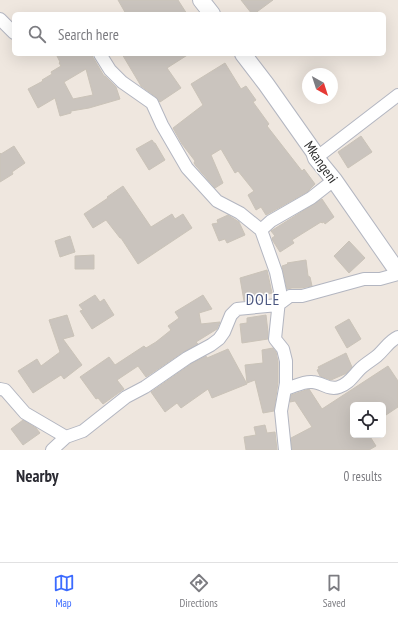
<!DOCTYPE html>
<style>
body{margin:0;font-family:"PT Sans Narrow",sans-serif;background:#f2f2f3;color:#2b2b33}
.controls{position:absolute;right:12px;bottom:12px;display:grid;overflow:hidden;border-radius:6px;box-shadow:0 4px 16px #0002}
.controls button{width:36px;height:36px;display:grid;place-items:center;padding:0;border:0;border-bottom:1px solid #e1e1e2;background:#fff;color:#2b2b33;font:20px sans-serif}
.compass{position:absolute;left:302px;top:68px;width:36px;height:36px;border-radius:50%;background:#fff;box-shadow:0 4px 16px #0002;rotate:141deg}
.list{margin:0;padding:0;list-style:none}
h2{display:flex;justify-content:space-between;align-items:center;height:52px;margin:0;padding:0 16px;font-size:17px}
h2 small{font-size:13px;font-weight:400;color:#7c7c81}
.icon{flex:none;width:22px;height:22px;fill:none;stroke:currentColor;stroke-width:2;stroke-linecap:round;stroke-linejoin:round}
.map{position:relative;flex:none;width:398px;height:450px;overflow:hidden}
.search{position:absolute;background:#fff;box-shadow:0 4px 16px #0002;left:12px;right:12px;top:12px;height:44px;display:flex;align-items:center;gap:10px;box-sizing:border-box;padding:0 14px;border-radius:6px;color:#7c7c81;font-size:15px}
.sheet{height:112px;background:#fff}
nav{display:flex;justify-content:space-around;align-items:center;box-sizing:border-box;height:56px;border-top:1px solid #e1e1e2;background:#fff;font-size:11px;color:#7c7c81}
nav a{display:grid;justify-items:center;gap:2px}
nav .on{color:#3c6bff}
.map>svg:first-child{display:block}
.building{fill:#cac4be;stroke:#cac3b8;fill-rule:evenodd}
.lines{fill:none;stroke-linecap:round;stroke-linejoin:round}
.street-casing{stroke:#b3b6c1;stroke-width:14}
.secondary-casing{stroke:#b3b6c1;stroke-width:18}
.street{stroke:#fff;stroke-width:12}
.secondary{stroke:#fff;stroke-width:16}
.labels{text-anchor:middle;stroke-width:3;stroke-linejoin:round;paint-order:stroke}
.street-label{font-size:14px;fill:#2d2d2d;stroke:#fff}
.quarter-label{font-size:16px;letter-spacing:1px;fill:#4b5780;stroke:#fff}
</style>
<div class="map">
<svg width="398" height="450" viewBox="0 0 398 450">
<rect width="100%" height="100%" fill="#efe7df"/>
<path class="building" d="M118 0H178L187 14H126Z
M241 0H273L254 14H252Z
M56 54H91L104 76H105L116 87 120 99 89 108 71 111V113L60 116 55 98 38 108 28 89 43 81 42 80 52 74 51 72 61 66 59 63 60 62ZM86 69 93 95 73 99 64 82Z
M122 54H189L167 68 181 88 160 102 156 97 141 86Z
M225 63 241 89 246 86 256 100 253 102 269 124 267 126 302 171 304 169 315 184 307 192 266 215 261 207 256 210 248 195 254 191 238 171 235 173 221 149 211 155 223 183 215 188 196 166 194 163 195 161 182 144 173 128 203 105 191 84Z
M361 136 372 152 348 168 338 152Z
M152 140 154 143H155L165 160 149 170 136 149Z
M14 146 25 163 12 172 13 174 0 182V153L1 154Z
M123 186 151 227 172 214 175 219 183 214 192 228 138 264 121 238H120L106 220 93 228 84 214 108 198 107 197Z
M322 199 334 217 325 224 324 222 322 223 321 222 292 240 294 243 280 252 273 241 272 238 275 236 271 231Z
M228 215 239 222 245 235 227 243 225 239 219 241 212 224 218 223 217 220Z
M70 236 75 252 60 257 55 241Z
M349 241 365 258 349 273 334 256Z
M94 255V269H75V256Z
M306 260 308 276 310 277 312 286 301 288H292L287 289 282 266 288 264 287 263Z
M267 270 272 293 244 301 240 278Z
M95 295 100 302 104 299 114 315 92 329 80 311 83 310 79 305Z
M203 295 212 309 199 313 201 324 220 322 217 329 196 342 198 344 183 352 146 377 138 366 117 380 124 389 103 404 98 398 96 399 80 377 109 357 115 365 144 346 146 348 156 342 171 330 168 326 179 318 175 312Z
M67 315 74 336 63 339 82 365 64 379 61 375 33 393 18 371 37 359 41 366 60 352 49 320Z
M266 315 268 332V339L242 343 240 324 247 323V318Z
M349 319 361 339 347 348 335 327Z
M273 348 276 352 278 362V382L274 411 263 413 255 380 247 383 245 365 263 363 262 350Z
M228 349 247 384 212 398 208 389 181 408 177 403 165 412 151 392 191 364 206 356 207 358Z
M346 353 352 367 347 373 331 380 320 376 317 370 319 369 318 367Z
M388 366 398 381V407L386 415 383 411V405H353V435H369L376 446 369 450H292L291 438 312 427 295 401 290 402 291 395 309 389 322 409Z
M23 420 36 428 40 433 23 445 11 429Z
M265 425 267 433 275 432 277 450H246L244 437 256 435 254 427Z"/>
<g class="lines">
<g class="street-casing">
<path id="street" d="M0 19 14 33
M100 54 110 70 122 82 152 103 162 125 187 168 217 201 240 213 261 230
M316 158 398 95
M0 389 5 390 25 413 66 437
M285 389C294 387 303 381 312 382 322 382 329 391 339 387 349 384 353 376 360 369 365 364 372 360 377 356 385 349 389 341 398 337
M52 450 66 437 83 431 126 397 145 387 187 358 211 345 219 339 224 332 231 315 237 309 278 305 290 296H302L364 279H380L398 274
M285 450 281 411 286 383V361L283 349 275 339 280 291 276 272 261 230 271 221 311 198 334 180"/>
</g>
<g class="secondary-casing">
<path id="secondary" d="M201 0 212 14
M243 54 266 84 314 152 316 158 334 180 398 272"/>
</g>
<use href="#street" class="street"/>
<use href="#secondary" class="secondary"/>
</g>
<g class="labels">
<g class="street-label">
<text transform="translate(321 162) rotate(55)" y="5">Mkangeni</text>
</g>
<g class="quarter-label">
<text x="263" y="305">DOLE</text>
</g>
</g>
</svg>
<div class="controls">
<button><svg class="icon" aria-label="locate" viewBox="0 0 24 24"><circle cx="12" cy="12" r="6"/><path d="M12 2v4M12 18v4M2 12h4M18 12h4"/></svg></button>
</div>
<svg class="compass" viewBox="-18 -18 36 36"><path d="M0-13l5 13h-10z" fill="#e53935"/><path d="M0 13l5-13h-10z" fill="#7c7c81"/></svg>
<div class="search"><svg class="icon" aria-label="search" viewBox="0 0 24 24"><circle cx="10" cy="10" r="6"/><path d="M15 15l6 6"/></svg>Search here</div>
</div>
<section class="sheet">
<h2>Nearby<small>0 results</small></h2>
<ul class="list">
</ul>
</section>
<nav>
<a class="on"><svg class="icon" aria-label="map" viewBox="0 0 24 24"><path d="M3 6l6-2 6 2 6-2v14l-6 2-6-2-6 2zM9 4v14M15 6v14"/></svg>Map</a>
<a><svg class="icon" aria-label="directions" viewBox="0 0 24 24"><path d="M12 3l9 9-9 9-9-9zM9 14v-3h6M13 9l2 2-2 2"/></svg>Directions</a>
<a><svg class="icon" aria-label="saved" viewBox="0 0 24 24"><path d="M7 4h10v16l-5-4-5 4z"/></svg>Saved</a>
</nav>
